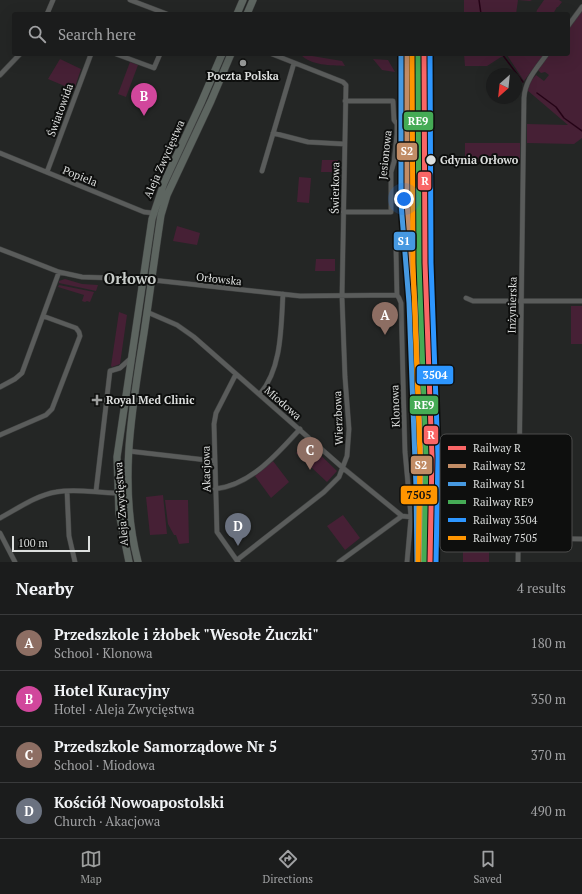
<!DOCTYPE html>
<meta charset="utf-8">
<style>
body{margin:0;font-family:"PT Serif",serif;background:#242525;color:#f1f3f6}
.compass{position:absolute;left:486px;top:68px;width:36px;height:36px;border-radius:50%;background:#1b1c1c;box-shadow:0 4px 16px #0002;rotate:207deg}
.scale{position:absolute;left:12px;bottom:10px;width:78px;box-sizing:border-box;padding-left:4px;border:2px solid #dddfde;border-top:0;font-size:11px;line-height:14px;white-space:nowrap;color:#dddfde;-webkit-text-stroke:3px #0e0f0e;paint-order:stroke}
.you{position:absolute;left:404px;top:199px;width:14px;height:14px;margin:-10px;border:3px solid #fff;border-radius:50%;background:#1a73e8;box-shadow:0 0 0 6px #1a73e833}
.badge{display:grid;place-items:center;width:26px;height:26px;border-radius:50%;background:#9c9e9d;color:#fff;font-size:13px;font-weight:700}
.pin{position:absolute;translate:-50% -33px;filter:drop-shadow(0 1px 2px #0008)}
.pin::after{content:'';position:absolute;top:21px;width:14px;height:12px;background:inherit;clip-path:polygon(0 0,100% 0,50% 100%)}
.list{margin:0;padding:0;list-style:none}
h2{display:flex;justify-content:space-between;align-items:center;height:52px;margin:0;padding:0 16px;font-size:17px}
h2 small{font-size:13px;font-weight:400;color:#a0a1a3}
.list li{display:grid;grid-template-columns:26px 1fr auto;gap:12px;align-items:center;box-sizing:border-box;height:56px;padding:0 16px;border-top:1px solid #393a3b}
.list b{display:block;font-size:15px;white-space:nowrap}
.list p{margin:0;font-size:13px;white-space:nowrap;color:#a0a1a3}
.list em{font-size:13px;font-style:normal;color:#a0a1a3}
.icon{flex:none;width:22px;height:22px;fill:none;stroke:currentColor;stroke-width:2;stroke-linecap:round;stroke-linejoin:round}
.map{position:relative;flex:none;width:582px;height:562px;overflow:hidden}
.search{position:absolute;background:#1b1c1c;box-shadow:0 4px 16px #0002;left:12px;right:12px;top:12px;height:44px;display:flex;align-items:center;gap:10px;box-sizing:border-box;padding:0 14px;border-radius:4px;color:#a0a1a3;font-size:15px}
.sheet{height:276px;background:#1b1c1c}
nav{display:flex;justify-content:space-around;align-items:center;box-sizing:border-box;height:56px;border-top:1px solid #393a3b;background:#1b1c1c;font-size:11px;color:#a0a1a3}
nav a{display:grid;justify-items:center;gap:2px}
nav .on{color:#9c9e9d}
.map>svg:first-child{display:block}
.green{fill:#462035}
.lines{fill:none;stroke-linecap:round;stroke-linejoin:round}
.stream{stroke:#250316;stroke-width:1.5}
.minor-casing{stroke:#3f4140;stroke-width:5.5}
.primary-casing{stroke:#3f4140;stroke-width:8}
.minor{stroke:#5a5c5b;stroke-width:4.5}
.primary{stroke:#5d6560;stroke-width:7}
.rail-1-casing{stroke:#0e0f0e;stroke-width:8}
.rail-2-casing{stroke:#0e0f0e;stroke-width:8}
.rail-3-casing{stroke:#0e0f0e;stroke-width:8}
.rail-4-casing{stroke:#0e0f0e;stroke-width:8}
.rail-5-casing{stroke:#0e0f0e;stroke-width:8}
.rail-6-casing{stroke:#0e0f0e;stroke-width:8}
.rail-1{stroke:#fa6666;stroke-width:5}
.rail-2{stroke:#c18c65;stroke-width:5}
.rail-3{stroke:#4699e1;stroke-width:5}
.rail-4{stroke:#45ab55;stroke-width:5}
.rail-5{stroke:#2d96ff;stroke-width:5}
.rail-6{stroke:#ff9500;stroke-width:5}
.poi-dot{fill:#9c9e9d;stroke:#0e0f0e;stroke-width:1.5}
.stop-dot{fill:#dddfde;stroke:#0e0f0e;stroke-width:1.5}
.labels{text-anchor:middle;stroke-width:4;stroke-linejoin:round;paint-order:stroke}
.poi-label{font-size:11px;font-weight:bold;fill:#dddfde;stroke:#0e0f0e}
.street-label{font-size:11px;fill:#dddfde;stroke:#0e0f0e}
.stop-label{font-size:11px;font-weight:bold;fill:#dddfde;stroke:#0e0f0e;text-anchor:start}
.district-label{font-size:15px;font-weight:bold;fill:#c9cdca;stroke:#0e0f0e}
.key{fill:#0e0f0e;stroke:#4c4d4c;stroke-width:1}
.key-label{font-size:11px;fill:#dddfde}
.line-badge{stroke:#0e0f0e;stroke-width:1.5}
.badge-label{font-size:11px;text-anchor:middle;font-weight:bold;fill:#fff}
.pale-badge-label{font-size:11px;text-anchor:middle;font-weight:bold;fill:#111}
</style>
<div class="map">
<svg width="582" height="562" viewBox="0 0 582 562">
<rect width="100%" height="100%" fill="#242625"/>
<path class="green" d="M464 0H532L530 1 518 0 516 14H464Z
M544 0H559L562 2 558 7H557L553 14H536L537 10Z
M582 11V138L574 144 527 143V124L568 125 527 90 530 82 536 75 544 81 549 75 545 72 541 73 538 70 550 54H568V30Z
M300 54 342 61 345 66C331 65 311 66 300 54Z
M464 54H544L524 81 507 55 501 57 487 66H465Z
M60 59 81 69 74 90 48 79Z
M373 59 388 60 395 72 382 70Z
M130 62 138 65 126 97 118 94Z
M465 143H520V162H465Z
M322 160H338V172H321Z
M299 177 311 178 309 203 297 202Z
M177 226 200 233 197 245 173 241Z
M316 259H335V271H315Z
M65 279 82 284 98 285 96 291 59 283V281Z
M59 285 94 292 90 302 87 301 85 302 82 301 84 295 58 287Z
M571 306H582V344H571Z
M119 312 127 315 120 364 112 367 111 366Z
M307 442 337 471 327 482 296 453Z
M273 461 289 482 271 498 255 476Z
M163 495 167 534 150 535 146 497Z
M165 500H188L189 543 179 544 176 535H174L168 524Z
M343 515 360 538 345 550 327 526Z
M471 541H489V562H463V545H470Z"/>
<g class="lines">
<path class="stream" d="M479 0 481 14
M502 54 523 82
M537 93 556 107 564 118 582 131"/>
<g class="minor-casing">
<path id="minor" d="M130 0 167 14
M47 14 53 0
M568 26 582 7
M116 54 154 68 160 54
M0 75 20 54
M273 133 308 142 344 144
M0 153 144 212 153 213
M262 171 294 63
M47 172 91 54
M343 212H391V172L394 162 397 134V124L394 120 393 101H345
M0 249 59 272 82 277 143 279 300 296 397 295
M396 250 397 295
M397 295 399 298 401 303 405 452 411 517 407 562
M466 298 473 301H582
M147 312 177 325 194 337 343 468 402 516
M236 374 216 413 214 424 217 532 238 562
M0 387 15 379 22 373 59 272
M260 394C282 368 281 327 283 294
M0 435 46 415 52 409 80 336 79 332 76 328 43 316
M128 451 215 461
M215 489C251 485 277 454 300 429
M67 491 69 536 75 562
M96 491 110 371 120 368 130 359
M0 518C17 509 37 495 56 492 76 488 97 493 117 493
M0 533 15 562
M518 538 582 539
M237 560 324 492 339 477 347 456 349 429 345 377 342 297 346 85 343 82 272 54
M339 562 402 516 411 517
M518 562 524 98C525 80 537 68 547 54"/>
</g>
<g class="primary-casing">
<path id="primary" d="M237 14 243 0
M247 14 253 0
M129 562 119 513 117 457 152 219 164 183 201 103 222 54
M138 562C118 485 132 409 144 333 150 293 155 254 161 215L167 195 211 101 231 54"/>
</g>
<use href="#minor" class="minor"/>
<use href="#primary" class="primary"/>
<g class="rail-1-casing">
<path id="rail-1" d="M424 54 425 263 432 457 430 562"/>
</g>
<g class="rail-2-casing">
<path id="rail-2" d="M407 54V203L415 303 422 487 423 562"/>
</g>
<g class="rail-3-casing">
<path id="rail-3" d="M401 54V203L409 303 416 487 417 562"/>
</g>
<g class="rail-4-casing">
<path id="rail-4" d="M418 54 419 263 426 457 424 562"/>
</g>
<g class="rail-5-casing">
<path id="rail-5" d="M430 54 431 263 438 457 436 562"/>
</g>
<g class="rail-6-casing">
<path id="rail-6" d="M412 54 413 263 420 457 418 562"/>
</g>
<use href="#rail-1" class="rail-1"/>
<use href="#rail-2" class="rail-2"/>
<use href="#rail-3" class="rail-3"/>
<use href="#rail-4" class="rail-4"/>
<use href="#rail-5" class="rail-5"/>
<use href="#rail-6" class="rail-6"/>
</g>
<g class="poi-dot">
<circle cx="243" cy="63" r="4"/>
<path d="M95 394h4v4h4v4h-4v4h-4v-4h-4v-4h4z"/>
</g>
<circle class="stop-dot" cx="431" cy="160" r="5.5"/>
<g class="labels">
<g class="poi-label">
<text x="243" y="80">Poczta Polska</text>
<text x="106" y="404" text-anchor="start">Royal Med Clinic</text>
</g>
<g class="street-label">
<text transform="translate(60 110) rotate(-70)" y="4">Światowida</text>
<text transform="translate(385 155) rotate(-84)" y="4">Jesionowa</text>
<text transform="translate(164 159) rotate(-66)" y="4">Aleja Zwycięstwa</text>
<text transform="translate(80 176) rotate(22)" y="4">Popiela</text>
<text transform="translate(335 188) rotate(-89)" y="4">Świerkowa</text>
<text transform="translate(219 279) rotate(6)" y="4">Orłowska</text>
<text transform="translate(512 305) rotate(-89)" y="4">Inżynierska</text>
<text transform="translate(283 403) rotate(41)" y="4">Miodowa</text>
<text transform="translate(395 406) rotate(-92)" y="4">Klonowa</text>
<text transform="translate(338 418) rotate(-92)" y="4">Wierzbowa</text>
<text transform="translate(206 469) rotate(-91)" y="4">Akacjowa</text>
<text transform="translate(121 504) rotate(-94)" y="4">Aleja Zwycięstwa</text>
</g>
<g class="stop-label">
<text x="440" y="164">Gdynia Orłowo</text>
</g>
<g class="district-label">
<text x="130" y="284">Orłowo</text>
</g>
</g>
<rect x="440" y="434" width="132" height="118" rx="6" class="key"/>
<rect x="448" y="446" width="18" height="4" fill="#fa6666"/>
<rect x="448" y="464" width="18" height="4" fill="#c18c65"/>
<rect x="448" y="482" width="18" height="4" fill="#4699e1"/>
<rect x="448" y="500" width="18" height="4" fill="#45ab55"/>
<rect x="448" y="518" width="18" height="4" fill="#2d96ff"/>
<rect x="448" y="536" width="18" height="4" fill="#ff9500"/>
<g class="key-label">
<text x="473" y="452">Railway R</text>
<text x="473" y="470">Railway S2</text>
<text x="473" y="488">Railway S1</text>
<text x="473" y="506">Railway RE9</text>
<text x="473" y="524">Railway 3504</text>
<text x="473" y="542">Railway 7505</text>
</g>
<g class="line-badge">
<rect x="403" y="111" width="31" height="20" rx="4" fill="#45ab55"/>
<rect x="396" y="142" width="22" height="19" rx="4" fill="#c18c65"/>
<rect x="417" y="171" width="15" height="20" rx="4" fill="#fa6666"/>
<rect x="393" y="231" width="23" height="20" rx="4" fill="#4699e1"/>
<rect x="416" y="365" width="38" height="20" rx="4" fill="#2d96ff"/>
<rect x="409" y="395" width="30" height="20" rx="4" fill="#45ab55"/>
<rect x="423" y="425" width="16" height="20" rx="4" fill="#fa6666"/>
<rect x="410" y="455" width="23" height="20" rx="4" fill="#c18c65"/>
<rect x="400" y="485" width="38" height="20" rx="4" fill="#ff9500"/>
</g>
<g class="badge-label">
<text x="418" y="125">RE9</text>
<text x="407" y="155">S2</text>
<text x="425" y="185">R</text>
<text x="404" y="245">S1</text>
<text x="435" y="379">3504</text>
<text x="424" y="409">RE9</text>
<text x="431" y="439">R</text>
<text x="421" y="469">S2</text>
</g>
<g class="pale-badge-label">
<text x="419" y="499">7505</text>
</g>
</svg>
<svg class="compass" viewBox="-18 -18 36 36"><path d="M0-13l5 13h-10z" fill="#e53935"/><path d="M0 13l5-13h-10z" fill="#a0a1a3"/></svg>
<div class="scale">100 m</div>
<div class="you"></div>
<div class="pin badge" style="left:385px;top:335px;background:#8d6e63">A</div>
<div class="pin badge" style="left:144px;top:116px;background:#d1479c">B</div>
<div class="pin badge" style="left:310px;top:470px;background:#8d6e63">C</div>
<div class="pin badge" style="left:238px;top:546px;background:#6b7280">D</div>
<div class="search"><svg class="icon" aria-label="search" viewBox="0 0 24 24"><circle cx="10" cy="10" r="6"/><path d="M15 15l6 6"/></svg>Search here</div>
</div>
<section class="sheet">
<h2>Nearby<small>4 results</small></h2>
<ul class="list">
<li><span class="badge" style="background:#8d6e63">A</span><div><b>Przedszkole i żłobek &quot;Wesołe Żuczki&quot;</b><p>School · Klonowa</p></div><em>180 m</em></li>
<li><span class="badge" style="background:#d1479c">B</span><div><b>Hotel Kuracyjny</b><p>Hotel · Aleja Zwycięstwa</p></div><em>350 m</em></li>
<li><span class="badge" style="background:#8d6e63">C</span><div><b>Przedszkole Samorządowe Nr 5</b><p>School · Miodowa</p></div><em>370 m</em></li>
<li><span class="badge" style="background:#6b7280">D</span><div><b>Kościół Nowoapostolski</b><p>Church · Akacjowa</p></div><em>490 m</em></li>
</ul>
</section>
<nav>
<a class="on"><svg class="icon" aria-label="map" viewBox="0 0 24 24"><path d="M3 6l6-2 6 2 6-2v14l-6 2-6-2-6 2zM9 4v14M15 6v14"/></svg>Map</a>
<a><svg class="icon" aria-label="directions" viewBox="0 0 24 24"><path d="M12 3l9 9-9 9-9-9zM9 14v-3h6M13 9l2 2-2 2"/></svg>Directions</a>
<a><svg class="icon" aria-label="saved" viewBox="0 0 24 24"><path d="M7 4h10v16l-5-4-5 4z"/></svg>Saved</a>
</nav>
